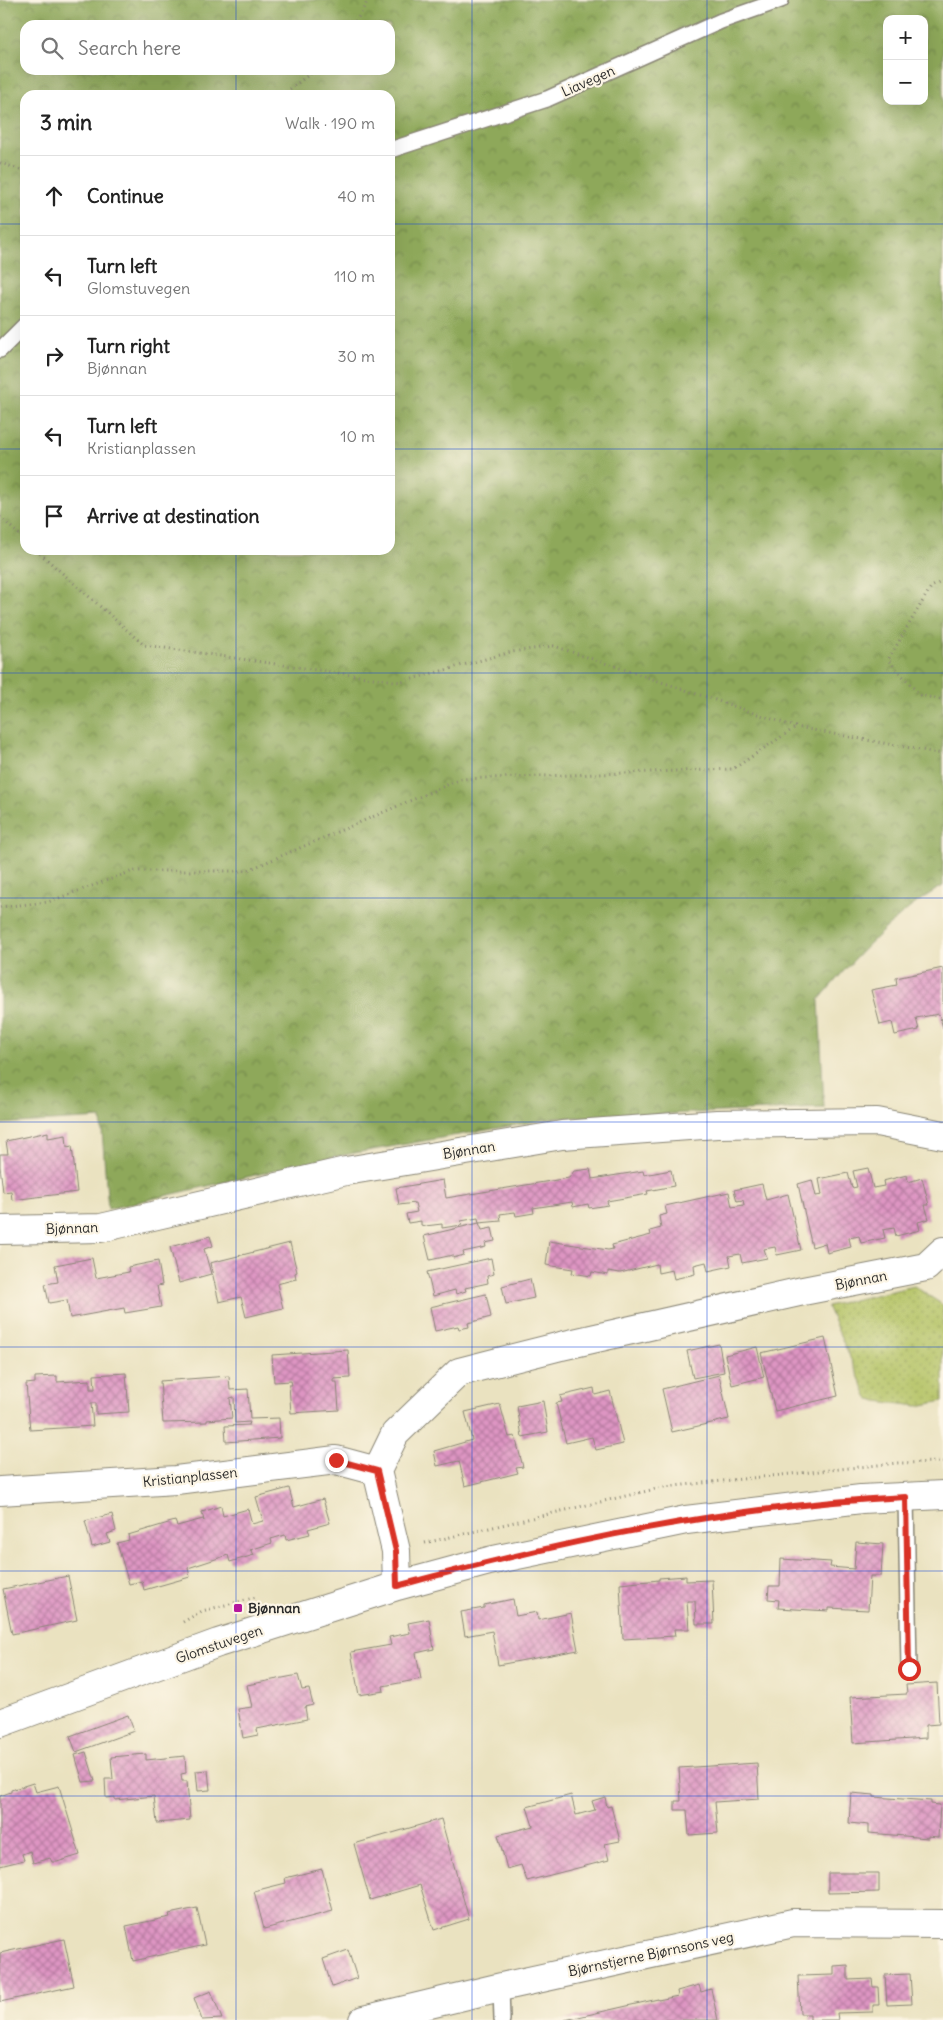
<!DOCTYPE html>
<meta charset="utf-8">
<style>
body{margin:0;font-family:Delius,sans-serif;background:#f6f6f6;color:#222}
.controls{position:absolute;right:15px;top:15px;display:grid;overflow:hidden;border-radius:10px;box-shadow:0 5px 20px #0002}
.controls button{width:45px;height:45px;display:grid;place-items:center;padding:0;border:0;border-bottom:1px solid #e0e0e0;background:#fff;color:#222;font:25px sans-serif}
.stop{position:absolute;width:15px;height:15px;margin:-11px;border:4px solid #d93025;border-radius:50%;background:#fff}
.stop.end{background:#d93025;border-color:#fff;box-shadow:0 1px 5px #0008}
.list{margin:0;padding:0;list-style:none}
h2{display:flex;justify-content:space-between;align-items:center;height:65px;margin:0;padding:0 20px;font-size:21px}
h2 small{font-size:16px;font-weight:400;color:#767676}
.list li{display:grid;grid-template-columns:32px 1fr auto;gap:15px;align-items:center;box-sizing:border-box;height:80px;padding:0 20px;border-top:1px solid #e0e0e0}
.list b{display:block;font-size:19px;white-space:nowrap}
.list p{margin:0;font-size:16px;white-space:nowrap;color:#767676}
.list em{font-size:16px;font-style:normal;color:#767676}
.icon{flex:none;width:28px;height:28px;fill:none;stroke:currentColor;stroke-width:2;stroke-linecap:round;stroke-linejoin:round}
.map{position:relative;flex:none;width:943px;height:2020px;overflow:hidden}
.search{position:absolute;background:#fff;box-shadow:0 5px 20px #0002;left:20px;top:20px;width:375px;height:55px;display:flex;align-items:center;gap:12px;box-sizing:border-box;padding:0 18px;border-radius:15px;color:#767676;font-size:19px}
.panel{position:absolute;background:#fff;box-shadow:0 5px 20px #0002;left:20px;top:90px;width:375px;height:465px;border-radius:15px}
.map>svg:first-child{display:block}
.green{fill:url(#green-dots);stroke:#6f7648}
.forest{fill:url(#forest-crowns);stroke:#5c6a42;fill-rule:evenodd}
.building{fill:url(#building-cross-hatch)}
.lines{fill:none;stroke-linecap:round;stroke-linejoin:round}
.service-casing{stroke:#8a8676;stroke-width:18}
.minor-casing{stroke:#8a8676;stroke-width:30}
.path{stroke:#8a8676;stroke-width:3;stroke-dasharray:1 4;stroke-linecap:butt}
.service{stroke:#fff;stroke-width:15}
.minor{stroke:#fff;stroke-width:28}
.route{stroke:#d93025;stroke-width:6}
.grid{fill:none;stroke:#1d4ed8;stroke-width:1;stroke-opacity:0.55}
.poi-dot{fill:#b5179e;stroke:#fcf5e5;stroke-width:2}
.labels{text-anchor:middle;stroke-width:4.5;stroke-linejoin:round;paint-order:stroke}
.street-label{font-size:14px;fill:#2b2b2b;stroke:#fcf5e5}
.poi-label{font-size:14px;font-weight:bold;fill:#2b2b2b;stroke:#fcf5e5;text-anchor:start}
</style>
<div class="map">
<svg width="943" height="2020" viewBox="0 0 943 2020">
<defs>
<pattern id="green-dots" width="8" height="8" patternUnits="userSpaceOnUse" patternTransform="scale(1.25)"><rect width="8" height="8" fill="#b3c264"/><path d="M2 2h.1M6 6h.1" fill="none" stroke="#929e53" stroke-width="1.8" stroke-linecap="round"/></pattern>
<pattern id="forest-crowns" width="20" height="18" patternUnits="userSpaceOnUse" patternTransform="scale(1.25)"><rect width="20" height="18" fill="#8ea85a"/><path d="M2 6a3 3 0 1 1 6 0M12 15a3 3 0 1 1 6 0" fill="none" stroke="#74894b"/></pattern>
<pattern id="building-cross-hatch" width="8" height="8" patternUnits="userSpaceOnUse" patternTransform="scale(1.25)"><rect width="8" height="8" fill="#de95c3"/><path d="M0 0l8 8M0 8l8-8" fill="none" stroke="#b47a9f"/></pattern>
</defs>
<rect width="100%" height="100%" fill="#fcf5e5"/>
<filter id="ink" filterUnits="userSpaceOnUse"><feTurbulence type="fractalNoise" baseFrequency=".02" numOctaves="2"/><feDisplacementMap in="SourceGraphic" scale="10" xChannelSelector="R" yChannelSelector="G"/><feConvolveMatrix kernelMatrix="1 2 1 2 8 2 1 2 1" color-interpolation-filters="sRGB"/></filter>
<filter id="wash" filterUnits="userSpaceOnUse"><feTurbulence type="fractalNoise" baseFrequency=".0096" numOctaves="4" result="noise"/><feDisplacementMap in="SourceGraphic" scale="20" xChannelSelector="R" yChannelSelector="G"/><feGaussianBlur stdDeviation="1.12" result="paint"/><feColorMatrix in="noise" values="0 0 0 0 0 0 0 0 0 0 0 0 0 0 0 0 0 1.4 0 .05"/><feComposite in="paint" operator="in"/></filter>
<g filter="url(#wash)">
<rect width="100%" height="100%" fill="#eae2c0"/>
<path class="green" d="M914 1286 943 1305V1401L918 1406 869 1400 827 1306Z"/>
<path class="forest" d="M0 0H943V886C897 911 852 960 819 1000L824 1108 555 1118 338 1156 108 1209 101 1118 0 1124ZM887 19H924V101H887ZM25 25H390V70H25ZM25 95H390V550H25Z"/>
<g id="blocks">
<path class="building" d="M943 968V1028L939 1014 916 1018 919 1030 895 1035 892 1022 880 1025 871 990 897 985 896 978Z
M48 1132V1138L66 1135 67 1147 72 1146 77 1192 12 1200 11 1191 3 1192 0 1166V1154H8L6 1141Z
M868 1168 873 1188 884 1186 883 1181 907 1175 908 1182 922 1178 929 1205H925L929 1219 918 1222 920 1230 896 1236 894 1228 883 1230 885 1238 861 1243 859 1236 849 1238 851 1247 827 1253 825 1243 812 1247 798 1184 812 1180 816 1196 822 1195 819 1179 848 1173 852 1188 857 1187 853 1171Z
M590 1169 592 1179 643 1171 644 1175 671 1170 674 1186 647 1191 648 1194 607 1201 608 1205 589 1208 588 1204 573 1207 572 1202 533 1208 534 1213 516 1216 515 1212 500 1214 501 1221 479 1223 482 1230 492 1228 495 1241 485 1243 486 1247 463 1252 464 1255 453 1258V1255L430 1260 424 1236 479 1223 478 1218 461 1221 462 1225 442 1228V1224L425 1226 421 1225V1221L408 1223 406 1214 417 1212 415 1203 399 1205 396 1188 443 1180 446 1198 569 1178 574 1171Z
M762 1184 766 1200 788 1194 801 1250 777 1255 775 1247 764 1249 767 1258 742 1263 740 1254 729 1256 731 1266 708 1271 706 1262 694 1265 695 1274 674 1279 672 1270 658 1273 657 1264 620 1273 608 1271V1275L592 1272 591 1276 572 1273 573 1269 546 1265 549 1241 608 1250 613 1249 612 1245 651 1235 650 1231 661 1228 659 1216 667 1214 665 1206 729 1192 732 1207 744 1205 743 1200 737 1201 734 1190Z
M210 1236 213 1246 204 1249 211 1274 179 1283 170 1247Z
M290 1243 297 1272 295 1273 296 1279 277 1284 283 1308 246 1317 241 1297 219 1302 210 1263Z
M92 1258 96 1278 129 1272 128 1267 158 1261 162 1285 157 1286 161 1307 125 1313 124 1308 70 1318 67 1300 49 1303 45 1284 58 1282 55 1265Z
M491 1258 494 1274 487 1276 488 1283 465 1288 466 1291 456 1294 455 1290 433 1296 427 1272Z
M530 1279 534 1298 506 1304 502 1286Z
M486 1294 491 1317 468 1323 469 1327 459 1329 458 1326 435 1331 430 1307Z
M825 1338 838 1396 775 1411 761 1353Z
M719 1344 724 1372 693 1378 687 1351Z
M757 1347 764 1377 732 1385 725 1355Z
M348 1350 350 1378 333 1379V1382H337L339 1410 291 1413 289 1385H292L291 1381 274 1382 272 1355Z
M126 1373 129 1412 96 1414V1403H91L93 1426 30 1430 26 1384 35 1383V1377L57 1376V1382L90 1380V1389H95L94 1375Z
M719 1375 729 1419 672 1432 662 1389Z
M229 1376 230 1390 248 1389 250 1419 279 1418 280 1438 226 1442 225 1426 249 1425 250 1422 235 1423 234 1397 230 1398 232 1418 207 1420V1422L163 1423 160 1381Z
M594 1388 595 1395 610 1391 623 1444 596 1450 592 1437 566 1443 556 1403 562 1402 560 1396Z
M543 1401 548 1432 522 1437 517 1406Z
M500 1404 509 1437 515 1436 523 1467 516 1468 518 1473 465 1486 459 1461 437 1466 434 1451 472 1440 465 1412Z
M289 1488 294 1507 323 1499 330 1523 308 1529 310 1534 286 1540 285 1535 271 1539 272 1543 250 1550 252 1551 254 1555 230 1562 228 1555 188 1568 190 1577 144 1590 142 1581 129 1584 117 1543 129 1540 128 1535 175 1521 177 1526 203 1519 204 1521 202 1512 221 1506 223 1516 248 1509 252 1524 263 1521 256 1497Z
M112 1514 116 1531 107 1534 110 1542 92 1547 85 1521Z
M856 1542 883 1544 881 1576H870L868 1610 829 1608V1611L778 1608 779 1600 768 1599 769 1586H780L781 1559 831 1562 830 1567 854 1569Z
M68 1576 77 1620 12 1634 3 1589Z
M686 1576V1581L712 1580 714 1624H696L695 1601H687L689 1629H674L675 1636 623 1639 620 1584 659 1580V1578Z
M513 1599 516 1616 537 1612 538 1620 571 1613 578 1650 498 1665 492 1631 465 1636 461 1612 484 1608V1605Z
M429 1619 434 1649 416 1653 421 1679 383 1686 384 1691 359 1695 351 1652 391 1645 389 1637 410 1633 408 1623Z
M298 1675 302 1690 309 1689 313 1705 305 1707 307 1719 257 1729 258 1735 243 1738 238 1709 252 1707 247 1685Z
M937 1683 939 1724 926 1725V1738L853 1743 850 1697 907 1694 906 1685Z
M128 1715 134 1731 76 1752 70 1736Z
M86 1752 95 1781 83 1782 75 1755Z
M146 1754V1760L185 1756 186 1773 181 1774 182 1781H187L190 1820 157 1823 154 1796 115 1800V1797L106 1798 105 1779H113L111 1757Z
M757 1763 759 1799 715 1802 718 1833 689 1835 687 1810H675V1801H681L679 1768Z
M208 1770 210 1790 198 1791 196 1771Z
M33 1783 36 1792 59 1786 80 1855 57 1862H52L50 1858 33 1863 30 1851 22 1854 24 1860 0 1866V1796L11 1792V1790Z
M851 1793 874 1795V1797L931 1801V1804L940 1805 938 1837 928 1836V1838L869 1833V1825L849 1823Z
M571 1795 576 1815 595 1810 592 1801 605 1797 607 1807 611 1806 620 1841 605 1844 609 1860 527 1881 521 1865 507 1869 498 1835 533 1826 527 1807Z
M441 1819 469 1919 434 1930 420 1885 370 1900 354 1844Z
M322 1869 333 1911 264 1929 254 1891 286 1883 285 1878Z
M828 1873H879V1892L828 1893Z
M197 1908 205 1945 133 1961 126 1926 170 1917 169 1914Z
M64 1939 74 1986 0 2002V1953Z
M348 1950 357 1978 332 1987 323 1959Z
M848 1965V1980L872 1979 873 1987H878L879 2005H873V2012L837 2013 838 2020H810V2014H800L798 1976 834 1975V1966Z
M910 1974 912 2004 887 2005 885 1975Z
M699 1985 701 1992 711 1989 718 2020H565L658 1999V2000L678 1996 677 1991Z
M211 1991 222 2019 202 2020 194 1998Z"/>
</g>
</g>
<g filter="url(#ink)">
<use href="#blocks" fill-opacity="0" stroke="#8a8676" stroke-width="1"/>
<g class="lines">
<g class="service-casing">
<path id="service" d="M390 150 547 99 721 21 781 0
M0 350 25 325
M906 1497 909 1669
M501 1987 502 2020"/>
</g>
<g class="minor-casing">
<path id="minor" d="M0 1230 101 1228 346 1171 562 1135 717 1124 877 1122 943 1135
M0 1491 176 1480 336 1460 377 1471
M397 1586 396 1551 377 1471 395 1434 459 1372 561 1346 803 1291 926 1267 943 1251
M0 1723 218 1643 397 1586 489 1561 686 1520 861 1499 943 1495
M363 2020 501 1987 793 1923 943 1924"/>
</g>
<path class="path" d="M352 25 360 15 368 0
M282 95 315 70
M0 163 25 171
M0 517 25 540
M36 550 144 645 401 682 511 652 554 646 796 727 943 754
M943 581 931 587 888 660 920 695 943 700
M0 907 48 902 133 871H246L461 779 733 769 796 727
M425 1543 664 1487 898 1463 943 1462
M183 1622 202 1611 257 1597"/>
<use href="#service" class="service"/>
<use href="#minor" class="minor"/>
</g>
</g>
<g class="lines" filter="url(#ink)">
<path class="route" d="M336 1460 377 1471 396 1551 397 1586C563 1541 734 1505 906 1497L909 1669"/>
</g>
<path class="grid" d="M236 0V25M472 0V2020M707 0V2020M236 70V95M0 224H25M390 224H943M0 449H25M390 449H943M236 550V2020M0 673H943M0 898H943M0 1122H943M0 1347H943M0 1571H943M0 1796H943"/>
<rect class="poi-dot" x="233" y="1603" width="10" height="10" rx="2.5"/>
<g class="labels">
<g class="street-label">
<text transform="translate(588 81) rotate(-24)" y="5">Liavegen</text>
<text transform="translate(469 1150) rotate(-9)" y="5">Bjønnan</text>
<text transform="translate(72 1228) rotate(-2)" y="5">Bjønnan</text>
<text transform="translate(861 1280) rotate(-11)" y="5">Bjønnan</text>
<text transform="translate(190 1477) rotate(-6)" y="5">Kristianplassen</text>
<text transform="translate(219 1644) rotate(-19)" y="5">Glomstuvegen</text>
<text transform="translate(651 1954) rotate(-12)" y="5">Bjørnstjerne Bjørnsons veg</text>
</g>
<g class="poi-label">
<text x="248" y="1613">Bjønnan</text>
</g>
</g>
</svg>
<div class="controls">
<button>+</button>
<button>−</button>
</div>
<div class="stop" style="left:909px;top:1669px"></div>
<div class="stop end" style="left:336px;top:1460px"></div>
<div class="search"><svg class="icon" aria-label="search" viewBox="0 0 24 24"><circle cx="10" cy="10" r="6"/><path d="M15 15l6 6"/></svg>Search here</div>
<section class="panel">
<h2>3 min<small>Walk · 190 m</small></h2>
<ul class="list">
<li><svg class="icon" aria-label="ahead" viewBox="0 0 24 24"><path d="M12 20V5M6 11l6-6 6 6"/></svg><div><b>Continue</b></div><em>40 m</em></li>
<li><svg class="icon" aria-label="left" viewBox="0 0 24 24"><path d="M17 20v-9H6M10 6l-5 5 5 5"/></svg><div><b>Turn left</b><p>Glomstuvegen</p></div><em>110 m</em></li>
<li><svg class="icon" aria-label="right" viewBox="0 0 24 24"><path d="M7 20v-9h11M14 6l5 5-5 5"/></svg><div><b>Turn right</b><p>Bjønnan</p></div><em>30 m</em></li>
<li><svg class="icon" aria-label="left" viewBox="0 0 24 24"><path d="M17 20v-9H6M10 6l-5 5 5 5"/></svg><div><b>Turn left</b><p>Kristianplassen</p></div><em>10 m</em></li>
<li><svg class="icon" aria-label="arrive" viewBox="0 0 24 24"><path d="M6 21V4h12l-3 4 3 4H6"/></svg><div><b>Arrive at destination</b></div></li>
</ul>
</section>
</div>
